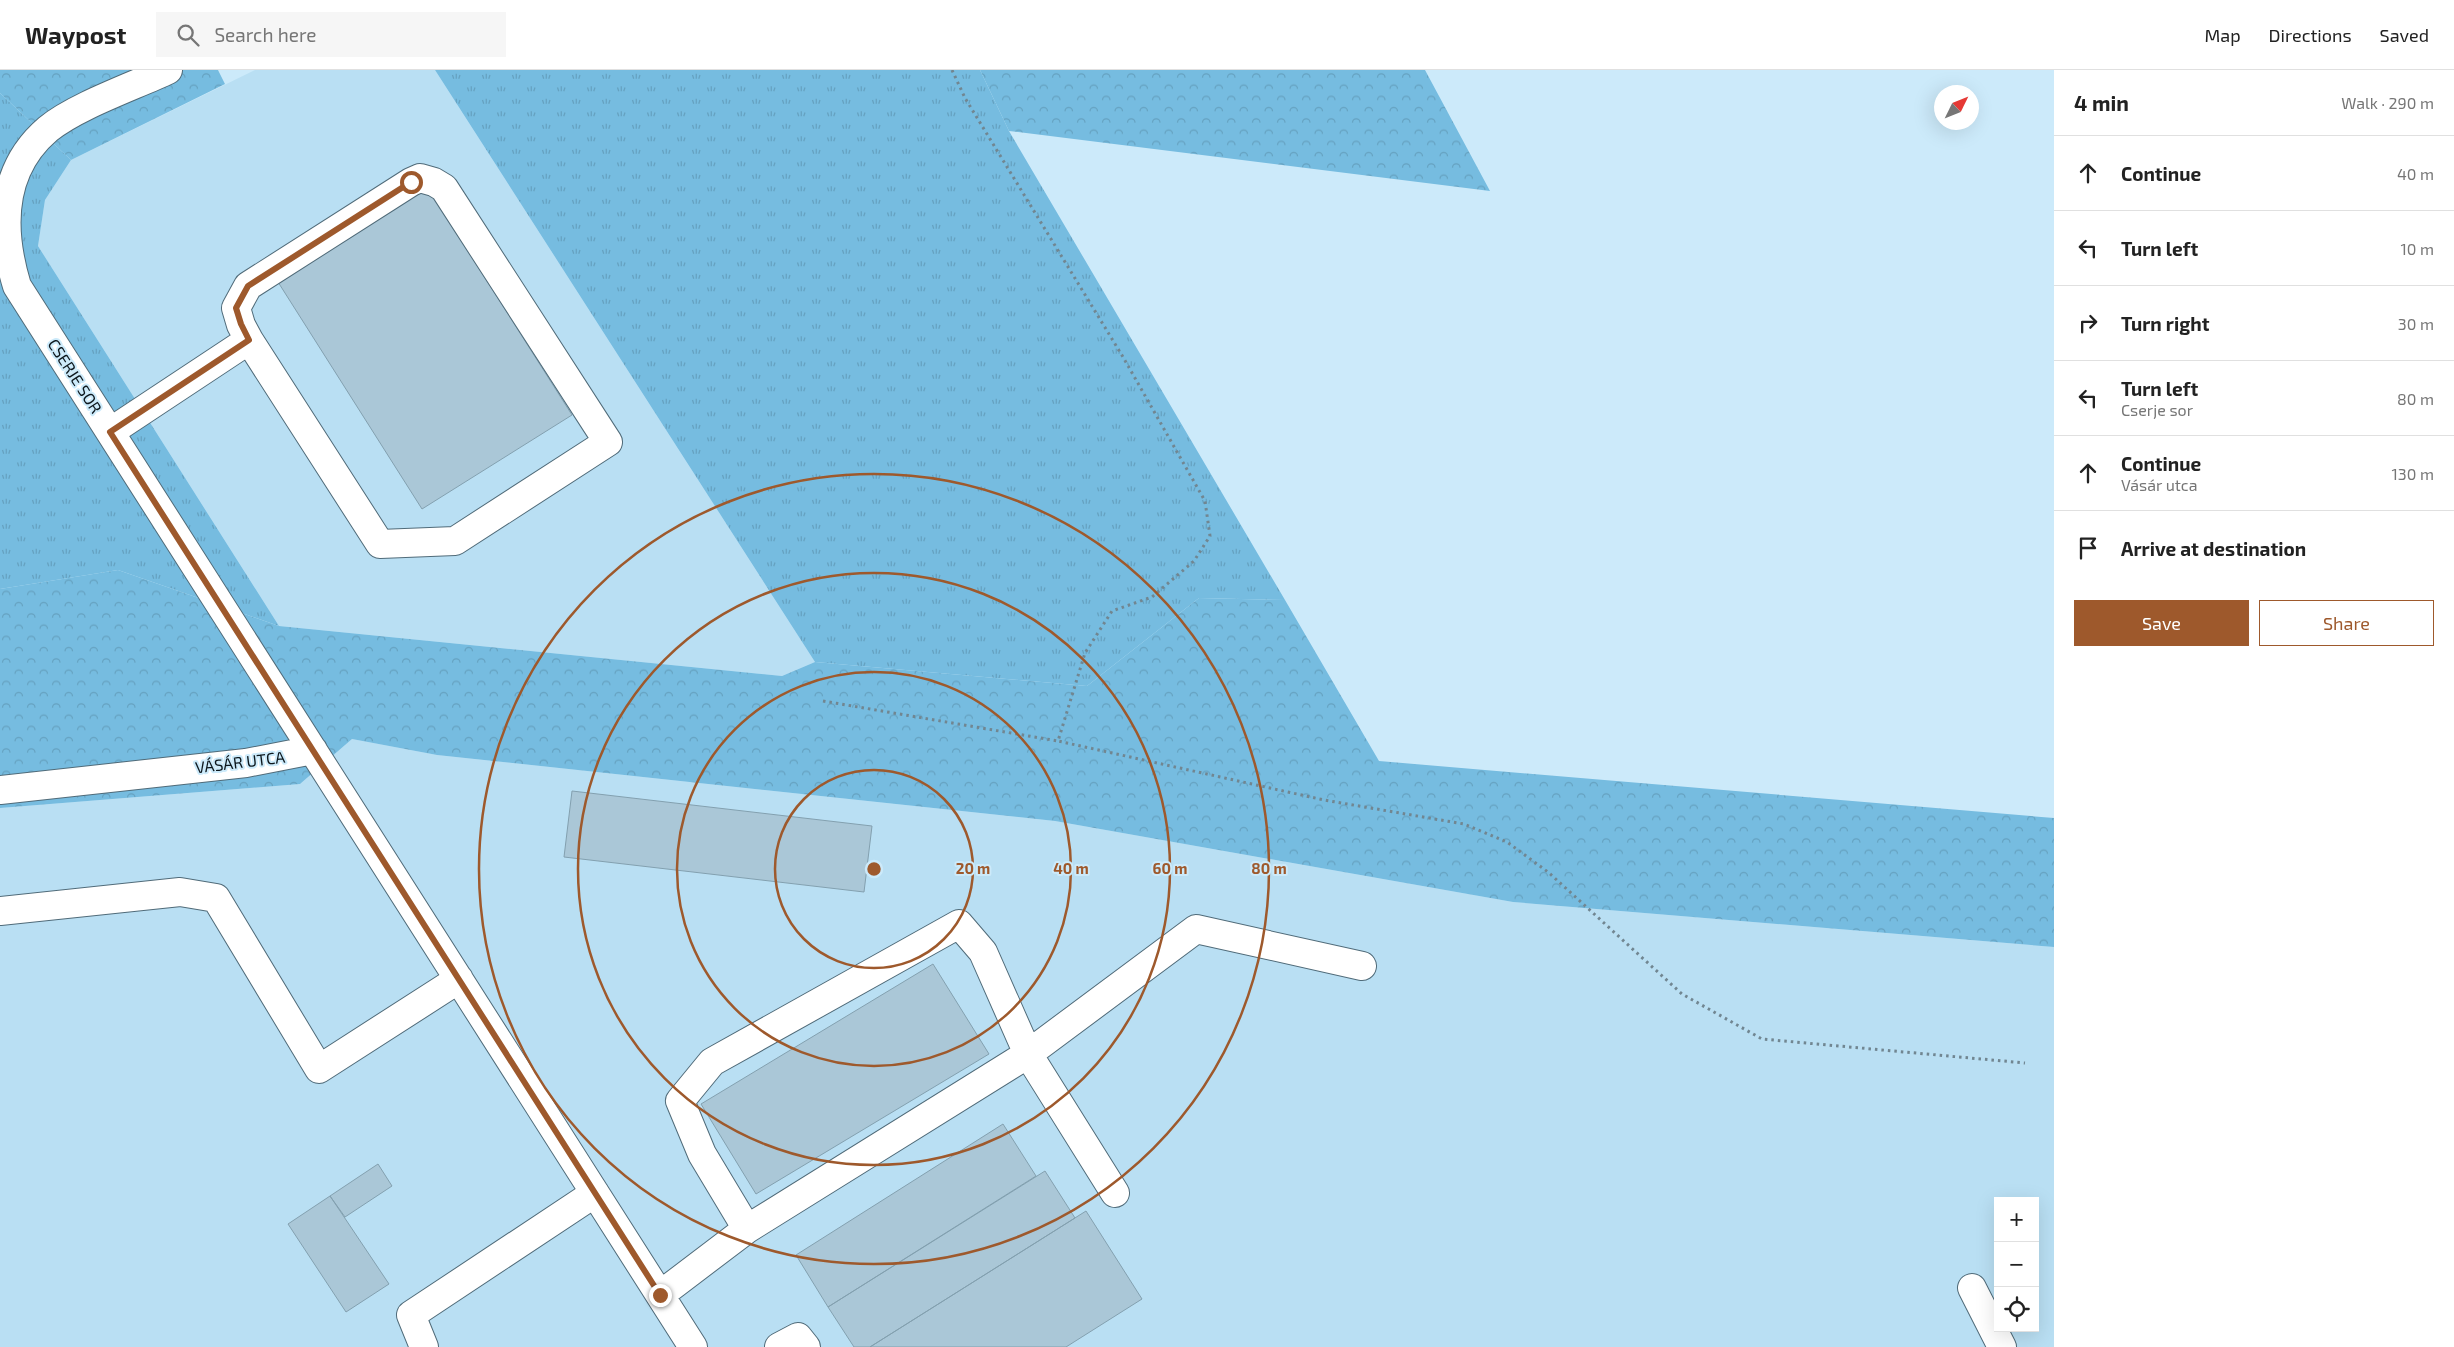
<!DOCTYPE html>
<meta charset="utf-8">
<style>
body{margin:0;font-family:"Exo 2",sans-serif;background:#f6f6f6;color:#222}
.controls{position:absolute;right:15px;bottom:15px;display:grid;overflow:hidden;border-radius:0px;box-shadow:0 5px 20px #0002}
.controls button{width:45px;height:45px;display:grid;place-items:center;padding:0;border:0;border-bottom:1px solid #e0e0e0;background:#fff;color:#222;font:25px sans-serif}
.compass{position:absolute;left:1934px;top:15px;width:45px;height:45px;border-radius:50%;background:#fff;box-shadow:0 5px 20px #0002;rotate:47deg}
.stop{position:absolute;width:15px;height:15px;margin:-11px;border:4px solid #9e592c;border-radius:50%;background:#fff}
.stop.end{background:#9e592c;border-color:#fff;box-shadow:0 1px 5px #0008}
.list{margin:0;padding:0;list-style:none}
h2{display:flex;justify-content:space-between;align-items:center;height:65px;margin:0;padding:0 20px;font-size:21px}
h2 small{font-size:16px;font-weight:400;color:#767676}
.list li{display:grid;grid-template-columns:32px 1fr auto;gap:15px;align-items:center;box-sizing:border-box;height:75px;padding:0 20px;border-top:1px solid #e0e0e0}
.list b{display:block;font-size:19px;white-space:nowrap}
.list p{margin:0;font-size:16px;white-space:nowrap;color:#767676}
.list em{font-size:16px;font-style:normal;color:#767676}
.actions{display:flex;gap:10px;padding:15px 20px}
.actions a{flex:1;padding:11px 0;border:1px solid #9e592c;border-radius:0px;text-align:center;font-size:18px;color:#9e592c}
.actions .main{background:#9e592c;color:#fff}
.icon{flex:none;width:28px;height:28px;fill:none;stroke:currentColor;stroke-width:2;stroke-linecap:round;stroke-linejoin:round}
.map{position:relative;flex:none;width:2054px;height:1277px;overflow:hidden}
header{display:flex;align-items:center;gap:30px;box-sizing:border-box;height:70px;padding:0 25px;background:#fff;border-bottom:1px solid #e0e0e0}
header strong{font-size:24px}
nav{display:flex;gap:28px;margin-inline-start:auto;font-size:18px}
.search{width:350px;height:45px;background:#f6f6f6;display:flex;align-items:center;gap:12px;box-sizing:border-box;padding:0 18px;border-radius:0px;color:#767676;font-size:19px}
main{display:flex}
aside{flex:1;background:#fff}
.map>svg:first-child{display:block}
.built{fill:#b9dff3;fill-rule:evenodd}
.grass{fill:url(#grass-tufts)}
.forest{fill:url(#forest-crowns)}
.building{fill:#aac7d7;stroke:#83a0af}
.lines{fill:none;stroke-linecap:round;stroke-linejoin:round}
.minor-casing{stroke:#506b79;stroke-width:30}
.path{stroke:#718691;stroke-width:3;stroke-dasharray:2.5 4;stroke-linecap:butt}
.minor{stroke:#fff;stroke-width:28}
.route{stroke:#9e592c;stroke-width:6}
.ring{fill:none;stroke:#9e592c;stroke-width:2.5}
.labels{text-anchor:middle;stroke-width:4;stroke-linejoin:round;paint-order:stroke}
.street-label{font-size:16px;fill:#0d171d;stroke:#cceafa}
.centre{fill:#9e592c;stroke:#cceafa;stroke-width:2.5}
.ring-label{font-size:15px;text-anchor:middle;font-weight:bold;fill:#9e592c;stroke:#cceafa;stroke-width:4;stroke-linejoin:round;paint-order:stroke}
</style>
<header>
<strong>Waypost</strong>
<div class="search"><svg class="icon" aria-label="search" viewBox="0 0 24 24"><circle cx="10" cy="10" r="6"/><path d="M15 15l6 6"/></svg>Search here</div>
<nav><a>Map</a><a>Directions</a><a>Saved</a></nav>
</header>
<main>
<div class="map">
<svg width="2054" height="1277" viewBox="0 0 2054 1277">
<defs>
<pattern id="grass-tufts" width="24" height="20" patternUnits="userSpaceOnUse" patternTransform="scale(1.25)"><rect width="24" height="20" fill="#76bce0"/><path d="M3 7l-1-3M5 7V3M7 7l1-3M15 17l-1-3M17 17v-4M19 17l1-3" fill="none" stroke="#65a1c0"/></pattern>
<pattern id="forest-crowns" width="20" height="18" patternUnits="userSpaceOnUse" patternTransform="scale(1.25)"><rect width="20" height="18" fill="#76bce0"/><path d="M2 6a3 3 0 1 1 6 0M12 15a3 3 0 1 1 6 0" fill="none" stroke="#65a1c0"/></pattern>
</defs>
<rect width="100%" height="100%" fill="#cceafa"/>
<path class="built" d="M255 0H435L815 592 782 606 279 556 38 176 45 130 71 90Z
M352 669 437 685 1055 751 1513 832 2054 877V1277H0V738L300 714ZM1998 1131H2035V1258H1998Z"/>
<path class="grass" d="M435 0H980L1009 61 1285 530 1199 528 1087 616 815 592Z
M0 23 71 90 45 130 38 176 279 556 118 500 0 519Z"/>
<path class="forest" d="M0 0H218L225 14 71 90 0 23Z
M980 0H1425L1490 121 1009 61Z
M118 500 279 556 782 606 815 592 1087 616 1199 528 1285 530 1379 691 2054 748V877L1513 832 1055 751 437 685 352 669 300 714 0 738V519Z"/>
<path class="building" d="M428 118 572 345 422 439 278 212Z
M572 721 872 756 864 822 564 787Z
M933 894 989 984 756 1124 701 1034Z
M1003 1054 1036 1106 828 1237 796 1185Z
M378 1094 392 1116 345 1147 330 1126Z
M1045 1101 1075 1148 870 1277H854L828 1237Z
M330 1126 389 1214 346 1242 288 1154Z
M1086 1141 1142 1229 1066 1277H870Z"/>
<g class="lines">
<g class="minor-casing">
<path id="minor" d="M168 0C134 16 76 36 48 59 0 100 0 160 17 216L693 1277
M420 108 434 112 444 118 608 372 455 471 380 474 249 270 241 255 236 238 248 216 411 112Z
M110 362 249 270
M0 720 246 693 313 680
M0 841 180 822 216 828 319 999 459 909
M747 1159 702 1084 680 1031 712 992 959 854 983 882 1028 984 1115 1123
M1972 1218 2002 1277
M660 1225 747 1159 1028 984 1196 859 1362 896
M424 1277 411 1245 595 1123
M779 1277 798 1267 806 1277"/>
</g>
<path class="path" d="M952 0 965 28 1123 287 1205 431 1210 466 1194 491 1152 527 1112 541 1085 583 1058 671 1324 730 1464 754 1507 772 1548 802 1682 924 1762 969 2025 993
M823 631 1058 671"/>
<use href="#minor" class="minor"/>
</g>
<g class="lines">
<path class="route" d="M411 112 248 216 236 238 241 254 249 270 110 362 660 1225"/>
</g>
<g class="ring">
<circle cx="874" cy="799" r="99"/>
<circle cx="874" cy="799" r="197"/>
<circle cx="874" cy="799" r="296"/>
<circle cx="874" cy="799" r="395"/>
</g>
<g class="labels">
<g class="street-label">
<text transform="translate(75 306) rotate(57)" y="6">CSERJE SOR</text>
<text transform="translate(240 692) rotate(-7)" y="6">VÁSÁR UTCA</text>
</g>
</g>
<circle cx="874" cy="799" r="8" class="centre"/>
<g class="ring-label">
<text x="973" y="804">20 m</text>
<text x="1071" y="804">40 m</text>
<text x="1170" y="804">60 m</text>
<text x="1269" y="804">80 m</text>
</g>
</svg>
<div class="controls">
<button>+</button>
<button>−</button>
<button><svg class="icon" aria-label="locate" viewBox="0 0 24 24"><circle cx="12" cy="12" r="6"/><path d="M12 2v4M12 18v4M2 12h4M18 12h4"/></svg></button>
</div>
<svg class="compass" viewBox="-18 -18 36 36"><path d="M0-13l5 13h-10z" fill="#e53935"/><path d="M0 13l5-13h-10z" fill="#767676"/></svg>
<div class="stop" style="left:411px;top:112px"></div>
<div class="stop end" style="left:660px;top:1225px"></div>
</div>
<aside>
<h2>4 min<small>Walk · 290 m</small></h2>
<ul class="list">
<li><svg class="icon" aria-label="ahead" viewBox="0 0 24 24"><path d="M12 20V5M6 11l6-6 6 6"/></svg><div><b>Continue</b></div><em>40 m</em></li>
<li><svg class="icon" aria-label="left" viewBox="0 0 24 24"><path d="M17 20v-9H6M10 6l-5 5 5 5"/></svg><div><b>Turn left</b></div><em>10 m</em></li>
<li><svg class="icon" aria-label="right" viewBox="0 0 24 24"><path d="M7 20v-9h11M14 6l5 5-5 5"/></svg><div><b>Turn right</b></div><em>30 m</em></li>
<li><svg class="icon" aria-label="left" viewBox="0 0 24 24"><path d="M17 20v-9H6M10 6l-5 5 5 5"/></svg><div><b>Turn left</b><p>Cserje sor</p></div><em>80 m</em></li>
<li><svg class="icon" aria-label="ahead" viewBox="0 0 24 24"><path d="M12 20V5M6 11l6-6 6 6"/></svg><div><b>Continue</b><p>Vásár utca</p></div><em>130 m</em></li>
<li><svg class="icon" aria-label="arrive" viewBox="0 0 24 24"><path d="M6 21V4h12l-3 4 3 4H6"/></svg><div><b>Arrive at destination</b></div></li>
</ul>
<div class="actions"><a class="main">Save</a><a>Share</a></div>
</aside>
</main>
